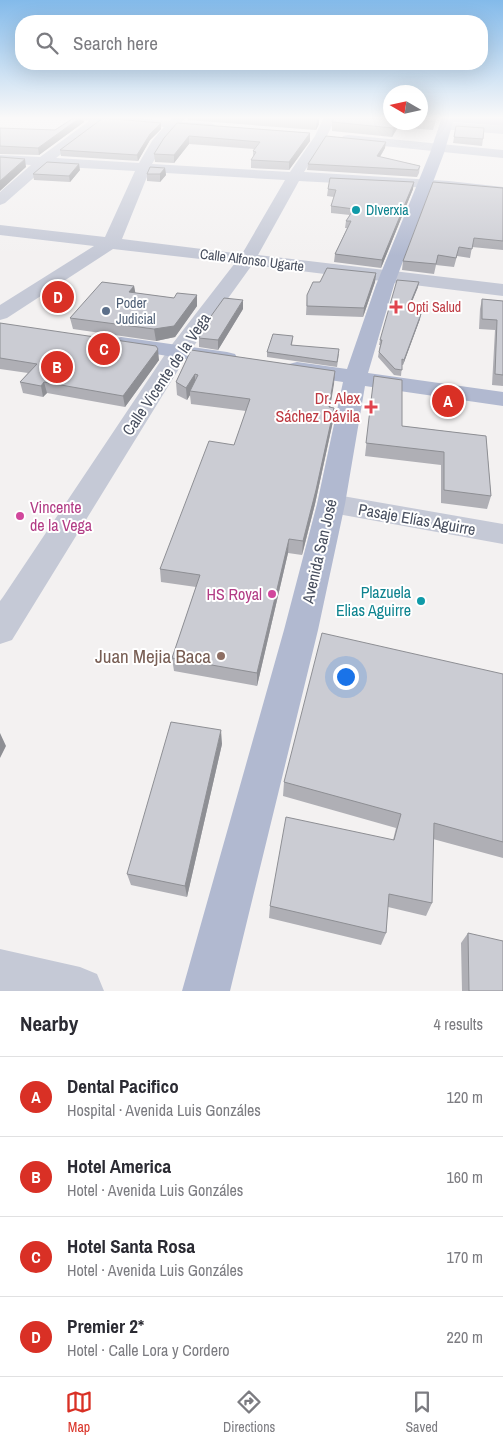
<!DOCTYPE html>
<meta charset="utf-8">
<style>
body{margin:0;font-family:"Archivo Narrow",sans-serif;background:#f2f2f3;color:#2b2b33}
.compass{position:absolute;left:383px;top:85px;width:45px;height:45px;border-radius:50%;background:#fff;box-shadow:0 5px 20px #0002;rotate:279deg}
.you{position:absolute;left:345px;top:676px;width:18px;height:18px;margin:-12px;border:4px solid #fff;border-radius:50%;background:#1a73e8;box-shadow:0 0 0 8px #1a73e833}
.badge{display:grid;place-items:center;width:32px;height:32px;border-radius:50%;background:#d93025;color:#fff;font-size:16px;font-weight:700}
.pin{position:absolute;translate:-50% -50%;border:2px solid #fff;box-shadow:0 1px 5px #0006}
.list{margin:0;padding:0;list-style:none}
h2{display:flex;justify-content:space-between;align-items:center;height:65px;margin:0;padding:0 20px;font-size:21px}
h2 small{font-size:16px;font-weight:400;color:#7c7c81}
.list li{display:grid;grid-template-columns:32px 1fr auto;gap:15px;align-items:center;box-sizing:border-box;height:80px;padding:0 20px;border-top:1px solid #e1e1e2}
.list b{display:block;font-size:19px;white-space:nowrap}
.list p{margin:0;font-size:16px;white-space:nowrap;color:#7c7c81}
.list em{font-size:16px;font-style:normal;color:#7c7c81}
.icon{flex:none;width:28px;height:28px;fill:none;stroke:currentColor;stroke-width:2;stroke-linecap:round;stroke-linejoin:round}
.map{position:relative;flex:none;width:503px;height:991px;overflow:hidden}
.search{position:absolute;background:#fff;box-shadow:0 5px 20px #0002;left:15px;right:15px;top:15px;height:55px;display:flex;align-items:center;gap:12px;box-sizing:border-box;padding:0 18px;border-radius:20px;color:#7c7c81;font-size:19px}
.sheet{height:385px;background:#fff}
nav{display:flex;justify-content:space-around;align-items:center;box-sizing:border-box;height:70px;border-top:1px solid #e1e1e2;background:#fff;font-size:14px;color:#7c7c81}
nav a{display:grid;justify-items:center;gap:2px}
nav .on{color:#d93025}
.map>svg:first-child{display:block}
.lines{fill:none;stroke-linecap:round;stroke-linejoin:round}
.minor{fill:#c5c9d6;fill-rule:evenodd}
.major{fill:#b1b9d0;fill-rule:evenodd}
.wall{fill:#afafb5}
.shaded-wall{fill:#8e8f94}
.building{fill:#cbccd3;stroke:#8e8f94}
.culture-dot{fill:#0f9aa8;stroke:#fff;stroke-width:2}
.health-dot{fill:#e0444e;stroke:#fff;stroke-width:2}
.service-dot{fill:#5c6f8a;stroke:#fff;stroke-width:2}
.hotel-dot{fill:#d1479c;stroke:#fff;stroke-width:2}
.education-dot{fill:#8d6e63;stroke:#fff;stroke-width:2}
.labels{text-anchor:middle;stroke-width:4;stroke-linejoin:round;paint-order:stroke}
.far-culture-label{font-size:14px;fill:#0d838f;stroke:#fff;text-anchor:start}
.far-street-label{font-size:14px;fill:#484f5f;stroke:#fff}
.far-service-label{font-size:14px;fill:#4e5e75;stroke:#fff;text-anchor:start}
.far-health-label{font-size:14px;fill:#be3a42;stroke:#fff;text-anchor:start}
.street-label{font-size:16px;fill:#484f5f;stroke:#fff}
.health-label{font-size:16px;fill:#be3a42;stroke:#fff;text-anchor:end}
.hotel-label{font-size:16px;fill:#b23c85;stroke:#fff;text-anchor:start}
.culture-label{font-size:16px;fill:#0d838f;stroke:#fff;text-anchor:end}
.near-education-label{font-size:19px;fill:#785e54;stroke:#fff;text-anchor:end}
</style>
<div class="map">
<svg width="503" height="991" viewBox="0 0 503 991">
<rect width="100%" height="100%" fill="#f3f1f1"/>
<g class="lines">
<path class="minor" d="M80 117H127L170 121 174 117H186L182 122 213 124 219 128 213 132 177 129 163 145 152 164 290 172 315 136 324 117H336L327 136 304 172 449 181 503 187V195L449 189 299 181 258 255 503 284V296L252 265 188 354 12 640 0 644V601L3 597 170 347 235 263 113 249 7 318 0 320V305L94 246 0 235V225L105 237 135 171 47 166 5 203 0 205V192L31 165 0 163V155L40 157 89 121 82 120ZM103 122 164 127 152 141 139 163 56 158ZM149 172 285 180 242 254 122 239Z
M445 122 503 126V134L441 129 439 126Z
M348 135 503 150V158L343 142 342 139 343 136Z
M331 494 503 524V544L321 511 317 504 321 497Z
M0 949 80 967 97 974 104 991H0Z"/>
<path class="major" d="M442 117 503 118V126L453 122 444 153 394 285 368 373 503 392V406L365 386 345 504 318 630 230 991H182L284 630 317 504 343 382 289 374 286 369 289 364 297 362 347 369 376 285 430 153Z
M121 337 227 352 235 354 238 359 235 364 227 366 114 347 110 343 114 339Z"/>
</g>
<path class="wall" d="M188 117H319V124L316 130 188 120Z
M420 117H437L433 130 398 127 392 137 332 131V122H420Z
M84 122 39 155 0 154V128L55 130Z
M161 123V129L150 140 138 161 61 156 60 150Z
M177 123 310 133V141L289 170 251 168V160L253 157V151L254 149 189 144 174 163 155 162 154 154Z
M456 126 483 139 482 146 453 143Z
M385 148 380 157 420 166 419 173 417 177 307 170 308 164Z
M165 168 166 175 160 182 147 181V174Z
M80 170 70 182 34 180 33 174Z
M503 188V250L472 247 470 258 457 256 454 267 436 265 434 274 402 270 403 261Z
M328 189H413L381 268 334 262 335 254 347 228H345L346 221 350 215 331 213V206L334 197 327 196Z
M376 273 375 282 363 317 306 315 307 295 320 282Z
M134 286 135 293 174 298 197 295V306L175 337 156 341 73 329 70 318Z
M418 287 408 311 420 319 403 365H402L401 376 394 375 378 357 380 345H379L380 340Z
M482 299 503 301V386L492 385 495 330 479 329 480 309Z
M243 309 218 350 199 347V338Z
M0 323 159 360 125 407 47 393 43 397 23 393 20 382 28 373 0 369Z
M293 336 292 345 339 354 337 367 267 357V352Z
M191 350 335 371 330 407 334 408 333 421 315 504 302 555 288 553 257 686 174 671 172 658 196 587 161 582 160 569 234 445 246 411 191 404 190 395 187 400 177 395 176 382Z
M374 376 402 426 486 436 491 496 487 509 441 503V465L365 456Z
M503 674V858L433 839 432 903 426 916 388 907 386 933 381 945 269 918 270 906 393 840 396 828 283 796 284 782Z
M222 744 187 897 131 885 127 874Z
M468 933 503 991H462L461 943Z"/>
<path class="shaded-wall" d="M81 117H83L84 122 39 155 38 148Z
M314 117H319V124L316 130 317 119Z
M396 122H398V127L392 137 393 128Z
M161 123V129L150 140 138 161 137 155 150 134Z
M310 133V141L289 170V162Z
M189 136V144L174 163V155Z
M386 142 385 148 376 163 377 156Z
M25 159 26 167 0 191V181Z
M79 164 80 170 70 182 69 176Z
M165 168 166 175 160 182V174Z
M414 182 413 189 381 268 382 260Z
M376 273 375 282 363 317 364 308Z
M419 282 418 287 406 316 407 311Z
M134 286 136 296 129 292Z
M197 295V306L175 337 156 341 154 329Z
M243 300V309L218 350V340Z
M421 314 420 319 403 365 404 360Z
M158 349 159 360 125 407 123 396Z
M335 371 334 384 328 420 329 407Z
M195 374V387L190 391V395L187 400 186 388Z
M44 382 47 393 43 397 41 386Z
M334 408 333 421 315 504 302 555 303 541Z
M289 539 288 553 257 686V673Z
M221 730 222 744 187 897 185 886Z
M0 733 6 746 0 758Z"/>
<path class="building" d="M75 117H81L38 148 0 146V128L55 130Z
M281 117H318L316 120Z
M335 117H390V122H396L393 128 332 122Z
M420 117H436L434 121 420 120Z
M103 118 161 123 150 134 137 155 60 150Z
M177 123 310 133 289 162 251 160 256 152 253 151 260 142 189 136 174 155 154 154 164 138Z
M456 126 484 128 483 139 454 137Z
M326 136 386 142 377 156 420 166 418 170 308 164Z
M0 157 25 159 0 181Z
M47 162 79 164 69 176 33 174Z
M150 167 165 168 160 174H147Z
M330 178 414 182 382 260 335 254 351 221H346L354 209 331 206 336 190 328 189Z
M433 182 503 188V241L474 238 472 249 459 247 456 258 438 255 436 264 403 261Z
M327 268 376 273 364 308 307 306V295L313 282H320Z
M397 280 419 282 407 311 421 314 404 360 402 359V370L395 369 379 352 382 340H380Z
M102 282 134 286 129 292 174 298 177 293 197 295 174 326 154 329 70 318Z
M224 298 243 300 218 340 199 338 206 323Z
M482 299 503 301V375L495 374 497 320 482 319Z
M0 323 156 346 158 349 123 396 44 382 41 386 20 382 37 364 0 358Z
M273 334 293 336 291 345 339 349 337 362 267 352Z
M191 350 335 371 329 407 334 408 316 490 303 541 289 539 257 673 172 658 200 575 160 569 209 441 234 445 250 399 190 391 198 375 195 374 186 388 176 382Z
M374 376 402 380V426L486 436 491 496 444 490V452L366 443Z
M322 633 503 674V842L434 823 432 903 389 894 386 933 270 906 286 817 394 840 401 814 284 782Z
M171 722 221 730 185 886 127 874Z
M468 933 503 941V991H469Z"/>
<linearGradient id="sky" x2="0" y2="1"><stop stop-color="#83baea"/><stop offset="0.46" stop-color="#faf9f9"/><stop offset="1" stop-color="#faf9f9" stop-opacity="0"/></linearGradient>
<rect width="503" height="256" fill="url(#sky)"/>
<g class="culture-dot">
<circle cx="356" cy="210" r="5"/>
<circle cx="421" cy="601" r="5"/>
</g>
<g class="health-dot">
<path d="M393.5 299.5h5v5h5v5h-5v5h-5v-5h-5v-5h5z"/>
<path d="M368.5 399.5h5v5h5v5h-5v5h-5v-5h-5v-5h5z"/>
</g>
<circle class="service-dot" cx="106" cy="311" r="5"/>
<g class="hotel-dot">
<circle cx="20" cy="516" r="5"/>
<circle cx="272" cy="594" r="5"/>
</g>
<circle class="education-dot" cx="221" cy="656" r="5"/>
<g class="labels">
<g class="far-culture-label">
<text x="366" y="215">DIverxia</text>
</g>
<g class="far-street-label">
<text transform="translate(252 260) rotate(7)" y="5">Calle Alfonso Ugarte</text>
</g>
<g class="far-service-label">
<text x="116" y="308">Poder<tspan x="116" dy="16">Judicial</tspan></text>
</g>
<g class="far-health-label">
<text x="407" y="312">Opti Salud</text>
</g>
<g class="street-label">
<text transform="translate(166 374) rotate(-56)" y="6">Calle Vicente de la Vega</text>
<text transform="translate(417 519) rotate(10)" y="6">Pasaje Elías Aguirre</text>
<text transform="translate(319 551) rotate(-77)" y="6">Avenida San José</text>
</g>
<g class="health-label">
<text x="360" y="404">Dr. Alex<tspan x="360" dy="18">Sáchez Dávila</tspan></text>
</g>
<g class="hotel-label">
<text x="30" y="513">Vincente<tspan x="30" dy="18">de la Vega</tspan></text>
<text x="262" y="600" text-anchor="end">HS Royal</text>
</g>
<g class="culture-label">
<text x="411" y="598">Plazuela<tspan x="411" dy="18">Elias Aguirre</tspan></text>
</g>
<g class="near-education-label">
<text x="211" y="663">Juan Mejia Baca</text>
</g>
</g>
</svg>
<svg class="compass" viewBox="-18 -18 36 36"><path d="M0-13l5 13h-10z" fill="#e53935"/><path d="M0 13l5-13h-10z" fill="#7c7c81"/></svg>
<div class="you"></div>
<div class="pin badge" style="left:448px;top:401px">A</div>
<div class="pin badge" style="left:57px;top:367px">B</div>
<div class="pin badge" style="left:104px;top:349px">C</div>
<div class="pin badge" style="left:58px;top:297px">D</div>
<div class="search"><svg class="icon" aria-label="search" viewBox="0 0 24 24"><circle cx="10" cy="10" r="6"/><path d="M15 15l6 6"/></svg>Search here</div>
</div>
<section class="sheet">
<h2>Nearby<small>4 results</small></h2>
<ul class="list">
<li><span class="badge">A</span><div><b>Dental Pacifico</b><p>Hospital · Avenida Luis Gonzáles</p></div><em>120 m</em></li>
<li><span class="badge">B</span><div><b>Hotel America</b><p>Hotel · Avenida Luis Gonzáles</p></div><em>160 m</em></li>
<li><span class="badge">C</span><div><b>Hotel Santa Rosa</b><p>Hotel · Avenida Luis Gonzáles</p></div><em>170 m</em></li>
<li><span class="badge">D</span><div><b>Premier 2*</b><p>Hotel · Calle Lora y Cordero</p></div><em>220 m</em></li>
</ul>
</section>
<nav>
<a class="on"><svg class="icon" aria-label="map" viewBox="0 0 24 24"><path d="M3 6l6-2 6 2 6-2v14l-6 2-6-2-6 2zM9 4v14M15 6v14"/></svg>Map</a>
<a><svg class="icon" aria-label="directions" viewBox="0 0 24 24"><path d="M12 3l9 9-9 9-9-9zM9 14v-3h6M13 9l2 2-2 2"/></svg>Directions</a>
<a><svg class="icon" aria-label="saved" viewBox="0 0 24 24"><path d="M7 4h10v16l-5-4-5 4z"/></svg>Saved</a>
</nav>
